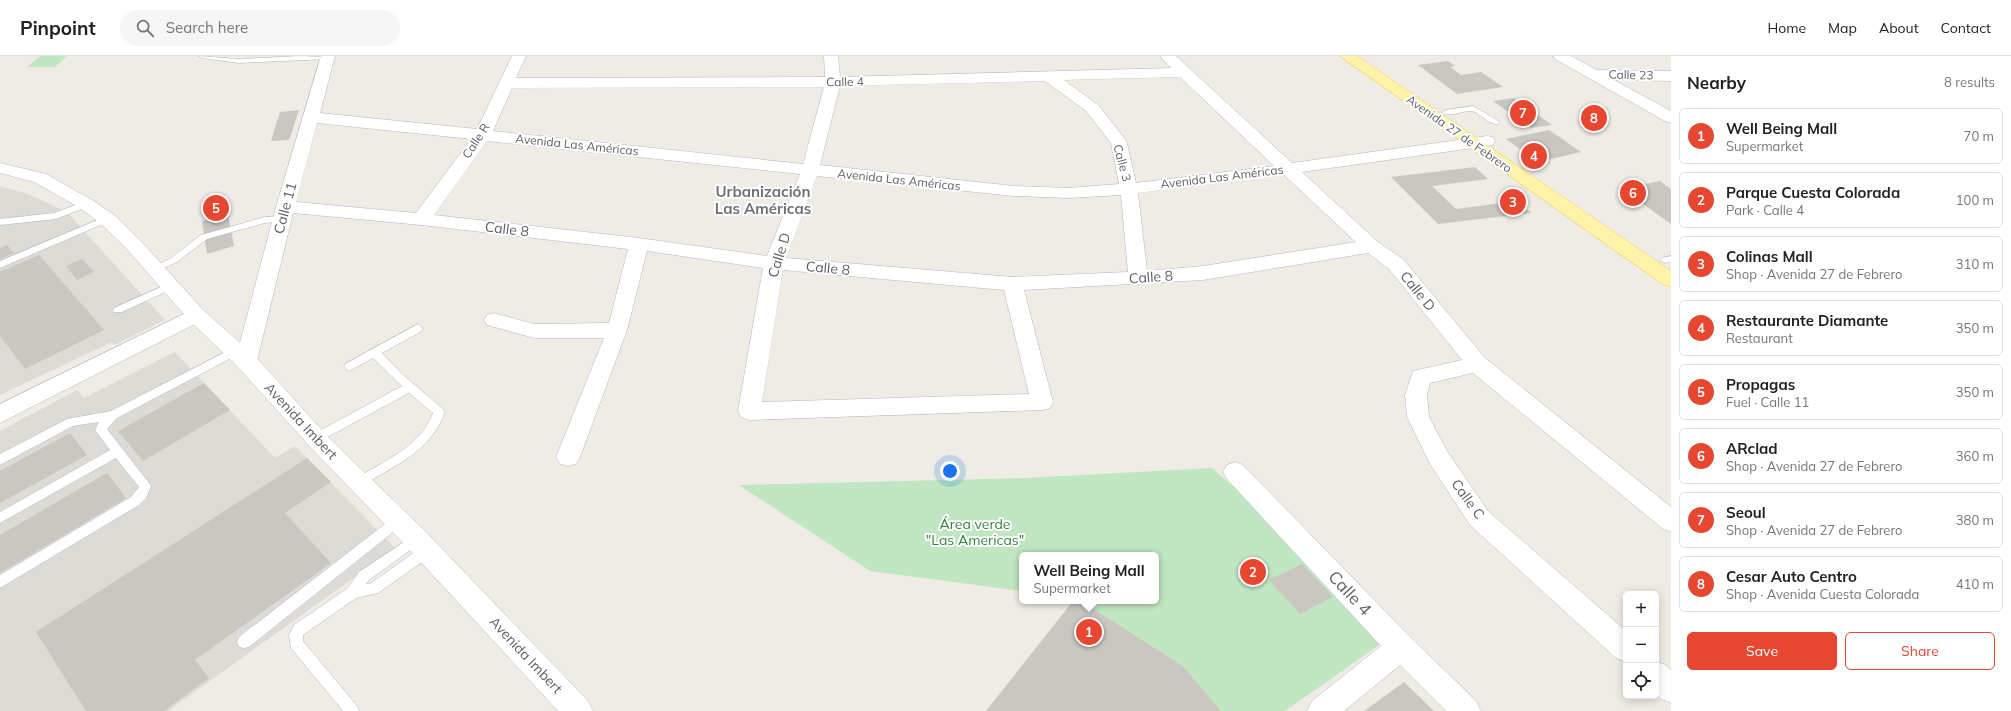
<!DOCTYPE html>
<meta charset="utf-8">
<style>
body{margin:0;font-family:Mulish,sans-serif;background:#f6f6f6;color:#222}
.controls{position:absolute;right:12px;bottom:12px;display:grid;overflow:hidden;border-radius:6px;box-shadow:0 2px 10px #0003}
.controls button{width:36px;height:36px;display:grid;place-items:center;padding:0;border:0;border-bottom:1px solid #e0e0e0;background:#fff;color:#222;font:20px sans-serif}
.you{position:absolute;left:950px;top:415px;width:14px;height:14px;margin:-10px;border:3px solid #fff;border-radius:50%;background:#1a73e8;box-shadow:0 0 0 6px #1a73e833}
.badge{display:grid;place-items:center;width:26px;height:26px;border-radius:50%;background:#e74631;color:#fff;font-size:13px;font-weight:700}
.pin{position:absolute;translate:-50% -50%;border:2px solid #fff;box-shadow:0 1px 4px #0006}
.popup{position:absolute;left:1019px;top:496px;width:140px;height:52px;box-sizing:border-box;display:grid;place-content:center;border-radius:6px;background:#fff;filter:drop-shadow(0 1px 3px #0005);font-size:13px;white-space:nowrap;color:#767676}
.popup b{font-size:15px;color:#222}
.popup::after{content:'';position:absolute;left:50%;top:100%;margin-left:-8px;border:8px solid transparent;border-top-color:#fff}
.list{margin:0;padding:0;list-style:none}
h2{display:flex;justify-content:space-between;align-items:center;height:52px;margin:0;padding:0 16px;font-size:17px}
h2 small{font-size:13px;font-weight:400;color:#767676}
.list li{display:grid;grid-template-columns:26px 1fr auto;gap:12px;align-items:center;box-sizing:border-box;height:56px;margin:0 8px 8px;padding:0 8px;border:1px solid #e0e0e0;border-radius:6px}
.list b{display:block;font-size:15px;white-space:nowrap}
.list p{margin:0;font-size:13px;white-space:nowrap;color:#767676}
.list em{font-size:13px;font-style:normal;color:#767676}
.actions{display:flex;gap:8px;padding:12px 16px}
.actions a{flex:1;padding:9px 0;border:1px solid #e74631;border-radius:6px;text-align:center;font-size:14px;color:#e74631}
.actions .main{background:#e74631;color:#fff}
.icon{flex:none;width:22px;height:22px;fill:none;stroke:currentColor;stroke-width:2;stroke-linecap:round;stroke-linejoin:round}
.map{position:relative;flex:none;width:1671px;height:655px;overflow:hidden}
header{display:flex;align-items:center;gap:24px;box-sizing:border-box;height:56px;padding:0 20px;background:#fff;border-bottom:1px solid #e0e0e0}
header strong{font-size:19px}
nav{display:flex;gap:22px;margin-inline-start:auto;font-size:14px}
.search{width:280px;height:36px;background:#f6f6f6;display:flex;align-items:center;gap:10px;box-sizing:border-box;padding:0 14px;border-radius:22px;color:#767676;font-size:15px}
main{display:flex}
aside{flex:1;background:#fff}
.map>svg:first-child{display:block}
.industrial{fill:#dddbd6}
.green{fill:#c1e6c2}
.building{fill:#cac6c1}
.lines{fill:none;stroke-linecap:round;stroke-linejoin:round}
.service-casing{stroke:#b4b6bb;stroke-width:1}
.minor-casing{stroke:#b4b6bb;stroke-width:1}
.secondary-casing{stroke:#b5b8be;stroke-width:1}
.primary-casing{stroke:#efcc5c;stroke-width:1}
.service{fill:#fff;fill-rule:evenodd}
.minor{fill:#fff;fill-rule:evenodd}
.secondary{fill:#fff;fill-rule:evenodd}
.primary{fill:#fef3a9;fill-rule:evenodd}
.labels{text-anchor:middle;stroke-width:4;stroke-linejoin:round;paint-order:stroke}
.far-street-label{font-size:12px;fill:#5c5f64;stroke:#fff}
.street-label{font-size:14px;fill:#5c5f64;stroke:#fff}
.park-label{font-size:14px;fill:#35823c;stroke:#fff}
.neighbourhood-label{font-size:15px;font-weight:bold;fill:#6d7176;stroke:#fff}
.near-street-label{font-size:17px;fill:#5c5f64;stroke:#fff}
</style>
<header>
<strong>Pinpoint</strong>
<div class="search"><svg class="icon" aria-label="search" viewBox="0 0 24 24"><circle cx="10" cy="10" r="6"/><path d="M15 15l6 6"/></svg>Search here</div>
<nav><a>Home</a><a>Map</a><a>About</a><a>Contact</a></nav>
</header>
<main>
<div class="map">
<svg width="1671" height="655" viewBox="0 0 1671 655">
<rect width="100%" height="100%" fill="#eeece4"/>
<path class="industrial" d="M0 130 25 137 67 156 165 264 114 289 112 286 0 339Z
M175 296 275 402 295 390 395 492 168 655H0V375L77 334 84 342Z"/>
<path class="green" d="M40 0H67L55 11H27Z
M1212 412 1247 442 1382 587 1285 655H1221L1183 610 1081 545H1156V499H1022V535L870 515 739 429 1026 422Z"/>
<path class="building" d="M1448 5 1455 10 1450 11 1461 19 1481 16 1503 31 1457 38 1418 9Z
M1514 42 1552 69 1531 72 1493 45Z
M299 54 289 84 271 85 280 56Z
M1549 74 1581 96 1538 106 1506 83Z
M1475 111 1488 123 1432 130 1456 153 1518 145 1531 157 1438 168 1391 121Z
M1660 125 1671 133V168L1622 133Z
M228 158 234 190 207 198 202 165Z
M7 189 14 197 0 203V192Z
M39 199 104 274 25 313 0 280V216Z
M82 203 94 216 77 224 66 210Z
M204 327 230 354 143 405 118 375Z
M70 377 87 399 0 447V415Z
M307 402 331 426 285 457 331 507 195 604 209 622 164 655H86L36 576Z
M107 417 126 442 0 517V479Z
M1302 508 1333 541 1300 558 1269 524Z
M1073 545H1081L1183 610 1221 655H986Z
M1404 626 1434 655H1364Z"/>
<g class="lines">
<g class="service-casing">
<path id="service" d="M198 0 239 3 300 0 332 1 328 3 239 7 202 2Z
M1473 50 1500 66 1499 68C1488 70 1480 55 1470 55 1462 55 1449 62 1442 56L1446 54Z
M86 145 91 148 89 150 56 163 0 169V163L54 157Z
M107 160 110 161V165L0 212V205Z
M282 160 287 163 285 165 265 167 207 183 177 206 155 216 150 213 171 202 201 179 265 161Z
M1671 200V206L1665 207 1660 204 1662 202Z
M170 227 175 230 174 232 122 256H114L113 254 114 252Z
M418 268 423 272 422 275 382 297 402 318 443 353 445 356C430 396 397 408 363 429L359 431 355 429 353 426 355 423C384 405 420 391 433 357L409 337 320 385H312L310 382 312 379 402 330 373 302 349 315 344 311 345 308Z
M235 291 240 295 239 298 117 362 107 373 149 427 151 430 146 442 139 449 0 532V519L131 441 139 431 116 402 0 467V456L110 394 95 374 99 366 73 370 0 409V398L67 363 111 355Z
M398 460 402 461 404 465 402 469 249 591 244 592 239 591 237 586 239 581 394 461Z
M416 478 420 479 422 483 420 487 369 524 366 528H370L422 491 427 489 432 491 433 495 432 499 378 537 356 542 303 579V585L357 650 359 655H343L291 592 289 579 294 569 348 532 359 516Z"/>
</g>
<g class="minor-casing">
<path id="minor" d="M321 0H335L320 57 477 73 512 0H526L516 22 825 21 824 0H838L840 21 1171 12 1160 0H1176L1292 107 1487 80 1493 81 1495 85 1493 89 1487 90 1302 116 1378 186 1403 203 1485 302 1671 451V476L1662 472 1473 317 1430 327 1427 339 1429 361 1447 395 1488 455 1626 575V606L1616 602 1470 469 1430 408 1407 361 1405 339 1413 315 1462 304 1389 213 1368 197 1203 224 1024 234 1053 346 1050 352 1042 354 749 364 741 361 738 355 763 212 647 195 627 274 580 401 576 408 568 410 560 408 556 401 604 282H534L487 269 484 264 487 259 494 257 534 268 609 267 628 193 421 169 293 157 257 305 254 311 246 313 238 311 235 305 276 151ZM1180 21 1274 110 1136 127 1127 87 1125 83 1098 49 1064 24ZM1045 25 1086 55 1111 87 1119 128 1068 132 1014 130 820 109 840 30ZM824 31 803 108 493 75 512 32ZM317 67 471 83 416 157 296 146ZM487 85 800 118 767 200 639 182 434 159ZM1284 119 1356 186 1203 210 1147 215 1138 137ZM817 120 1014 140 1068 142 1121 139 1128 216 1013 221 786 202ZM783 214 1004 234 1029 338 762 346Z
M1553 0H1571L1597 14 1671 15V25L1614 24 1671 55V67L1665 65 1555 3Z
M196 252 203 254 206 259 203 264 0 367V348Z
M1235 406 1243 409 1411 582 1476 645 1481 655H1446L1400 609 1344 655H1307L1312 645 1381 590 1227 423 1223 416 1227 409Z
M1656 605 1666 609 1671 614V647L1661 643 1656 638Z"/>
</g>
<g class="secondary-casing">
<path id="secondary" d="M0 107 46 118 92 144 114 159 139 183 203 254 254 299 330 383 425 475 588 645 593 655H558L407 491 314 395 238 311 189 264 125 191 100 167 80 152 34 126 0 117Z"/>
</g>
<g class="primary-casing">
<path id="primary" d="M1340 0H1357L1671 215V231L1664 229Z"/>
</g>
<use href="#service" class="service"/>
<use href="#minor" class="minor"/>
<use href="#secondary" class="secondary"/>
<use href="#primary" class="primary"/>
</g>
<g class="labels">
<g class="far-street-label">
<text transform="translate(1631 19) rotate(1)" y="4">Calle 23</text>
<text transform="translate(845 26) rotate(-1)" y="4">Calle 4</text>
<text transform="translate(1459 78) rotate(35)" y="4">Avenida 27 de Febrero</text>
<text transform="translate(476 85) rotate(-57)" y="4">Calle R</text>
<text transform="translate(577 89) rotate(6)" y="4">Avenida Las Américas</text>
<text transform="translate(1122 107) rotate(75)" y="4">Calle 3</text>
<text transform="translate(1222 121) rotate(-7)" y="4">Avenida Las Américas</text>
<text transform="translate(899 124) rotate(6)" y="4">Avenida Las Américas</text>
</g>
<g class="street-label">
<text transform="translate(285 152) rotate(-75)" y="5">Calle 11</text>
<text transform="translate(507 173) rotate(7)" y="5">Calle 8</text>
<text transform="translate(779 199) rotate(-73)" y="5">Calle D</text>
<text transform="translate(828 212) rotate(5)" y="5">Calle 8</text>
<text transform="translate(1151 221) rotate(-4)" y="5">Calle 8</text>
<text transform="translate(1418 235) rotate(51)" y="5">Calle D</text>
<text transform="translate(301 365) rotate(47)" y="5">Avenida Imbert</text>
<text transform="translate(1468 443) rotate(54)" y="5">Calle C</text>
<text transform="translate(526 599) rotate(47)" y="5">Avenida Imbert</text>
</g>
<g class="park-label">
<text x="975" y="473">Área verde<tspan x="975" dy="16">"Las Americas"</tspan></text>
</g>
<g class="neighbourhood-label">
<text x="763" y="141">Urbanización<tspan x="763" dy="17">Las Américas</tspan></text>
</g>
<g class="near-street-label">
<text transform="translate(1350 537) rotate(47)" y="6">Calle 4</text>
</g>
</g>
</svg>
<div class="controls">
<button>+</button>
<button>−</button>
<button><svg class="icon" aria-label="locate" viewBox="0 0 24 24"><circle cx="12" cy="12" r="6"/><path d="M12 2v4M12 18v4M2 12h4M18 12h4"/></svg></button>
</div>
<div class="you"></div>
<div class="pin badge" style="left:1089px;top:576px">1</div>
<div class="popup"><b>Well Being Mall</b>Supermarket</div>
<div class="pin badge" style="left:1253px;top:516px">2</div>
<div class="pin badge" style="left:1513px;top:146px">3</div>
<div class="pin badge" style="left:1534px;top:100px">4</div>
<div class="pin badge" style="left:216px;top:152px">5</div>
<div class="pin badge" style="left:1633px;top:137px">6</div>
<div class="pin badge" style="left:1523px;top:57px">7</div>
<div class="pin badge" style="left:1594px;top:62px">8</div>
</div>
<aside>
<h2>Nearby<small>8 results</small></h2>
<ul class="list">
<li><span class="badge">1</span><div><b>Well Being Mall</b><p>Supermarket</p></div><em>70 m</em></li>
<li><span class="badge">2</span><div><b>Parque Cuesta Colorada</b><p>Park · Calle 4</p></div><em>100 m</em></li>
<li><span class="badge">3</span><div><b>Colinas Mall</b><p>Shop · Avenida 27 de Febrero</p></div><em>310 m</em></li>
<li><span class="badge">4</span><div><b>Restaurante Diamante</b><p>Restaurant</p></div><em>350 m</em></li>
<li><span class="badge">5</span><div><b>Propagas</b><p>Fuel · Calle 11</p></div><em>350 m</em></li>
<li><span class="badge">6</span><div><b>ARclad</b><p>Shop · Avenida 27 de Febrero</p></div><em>360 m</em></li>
<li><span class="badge">7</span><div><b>Seoul</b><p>Shop · Avenida 27 de Febrero</p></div><em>380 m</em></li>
<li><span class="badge">8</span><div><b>Cesar Auto Centro</b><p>Shop · Avenida Cuesta Colorada</p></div><em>410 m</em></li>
</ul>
<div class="actions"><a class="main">Save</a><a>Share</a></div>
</aside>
</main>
